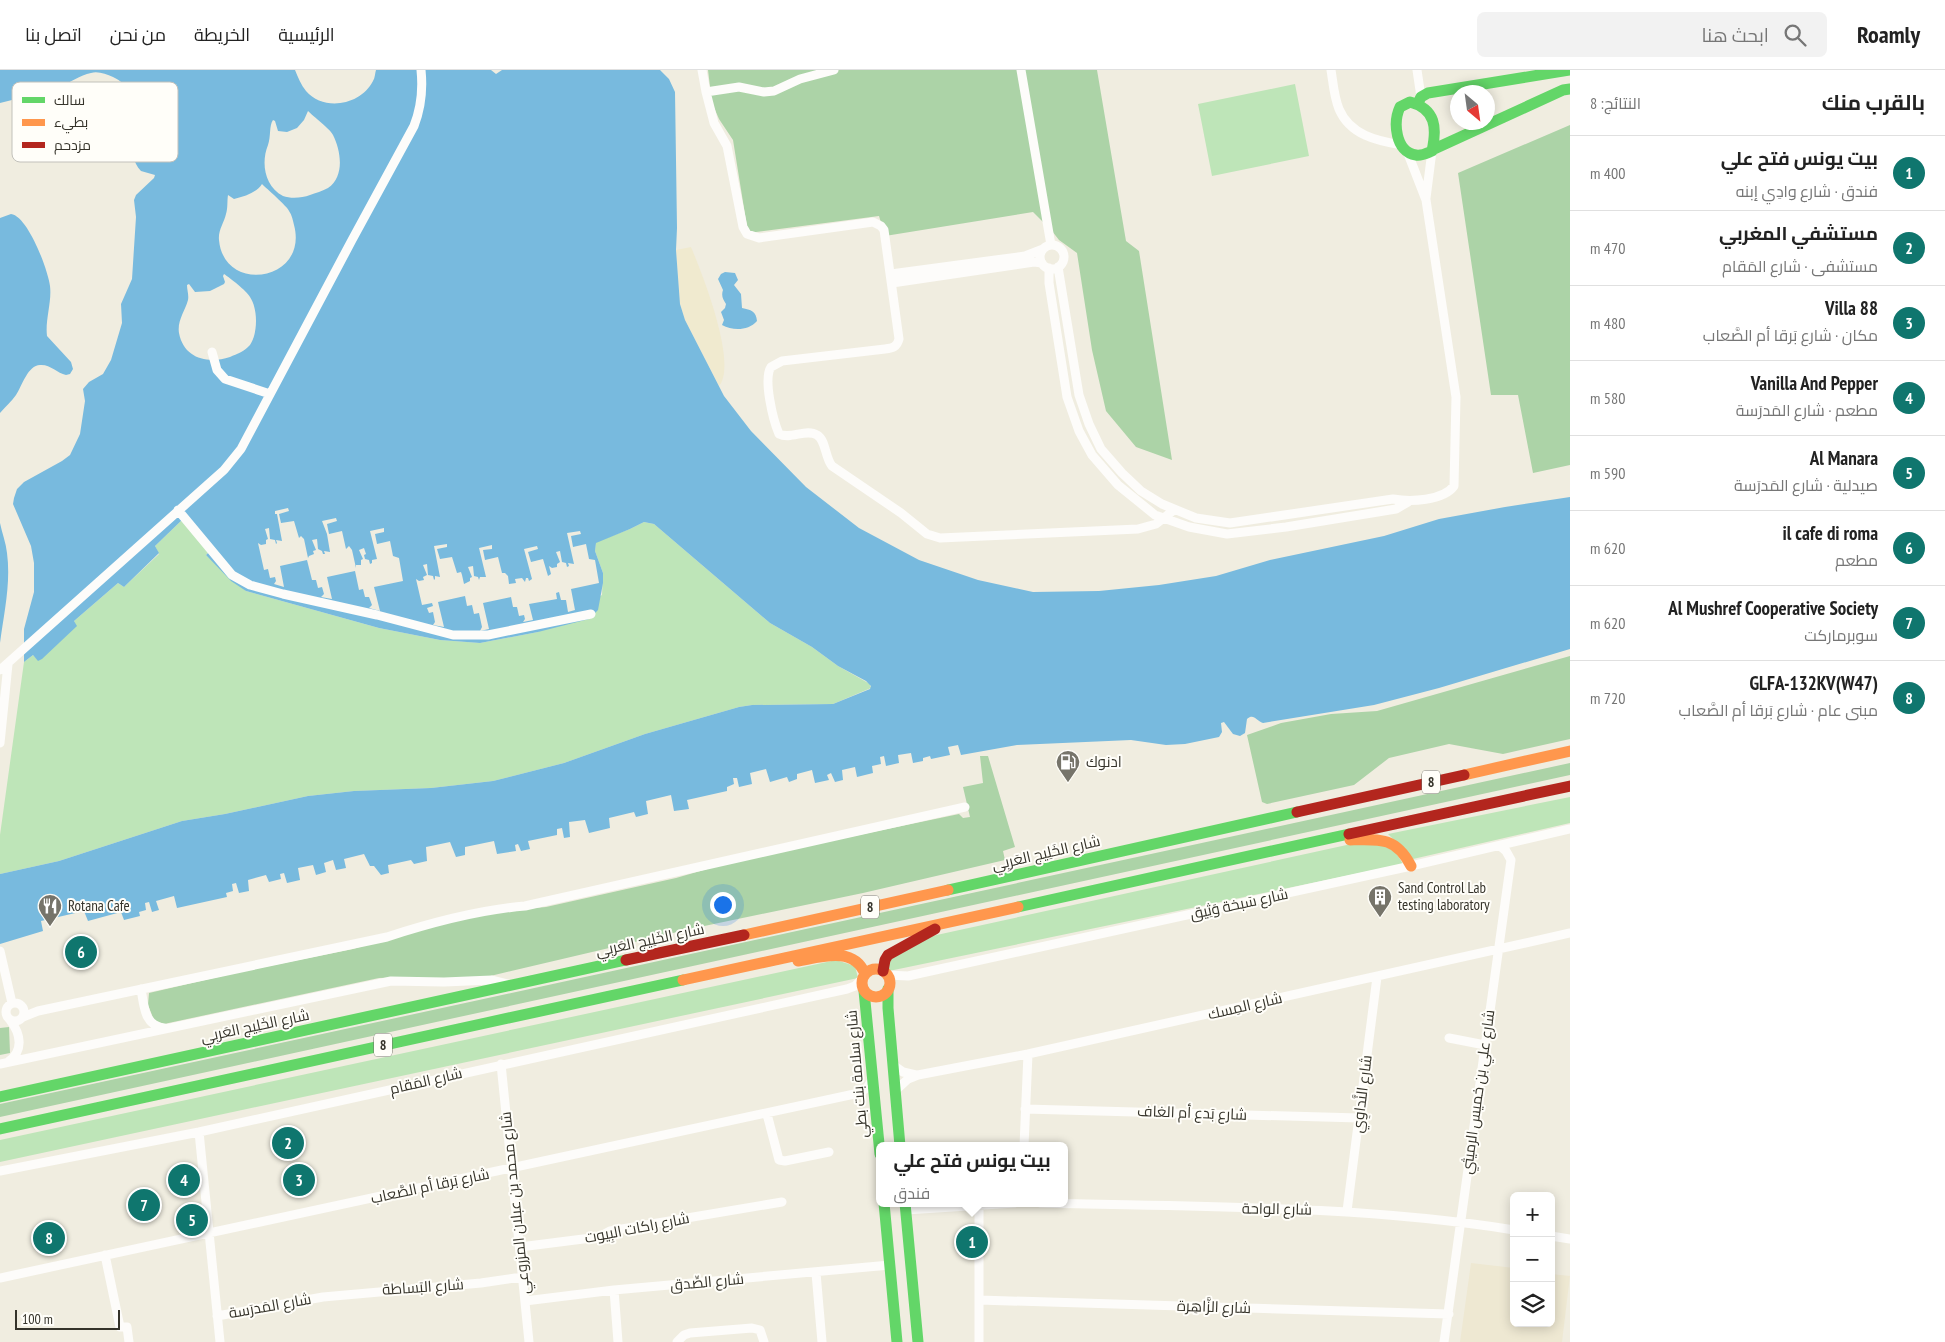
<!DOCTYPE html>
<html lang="ar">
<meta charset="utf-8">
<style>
body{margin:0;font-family:"PT Sans Narrow",Cairo,sans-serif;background:#f2f2f2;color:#222;direction:rtl}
.controls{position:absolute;right:15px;bottom:15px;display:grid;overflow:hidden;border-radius:8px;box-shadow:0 2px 12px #0003}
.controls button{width:45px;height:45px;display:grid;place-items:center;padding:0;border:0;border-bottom:1px solid #e0e0e0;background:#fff;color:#222;font:25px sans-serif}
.compass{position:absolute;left:1450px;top:15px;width:45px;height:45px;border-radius:50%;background:#fff;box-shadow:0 2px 12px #0003;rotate:151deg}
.scale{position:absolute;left:15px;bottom:12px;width:105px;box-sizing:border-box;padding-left:5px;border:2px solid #35332a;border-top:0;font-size:14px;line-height:18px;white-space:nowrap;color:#35332a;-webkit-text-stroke:4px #fffef9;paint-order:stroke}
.you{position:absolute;left:722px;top:834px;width:18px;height:18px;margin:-12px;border:4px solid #fff;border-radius:50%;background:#1a73e8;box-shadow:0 0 0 8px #1a73e833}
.badge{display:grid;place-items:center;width:32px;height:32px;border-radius:50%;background:#0f766e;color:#fff;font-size:16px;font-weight:700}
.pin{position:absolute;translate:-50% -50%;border:2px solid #fff;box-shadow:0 1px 5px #0006}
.popup{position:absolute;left:876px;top:1072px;width:192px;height:65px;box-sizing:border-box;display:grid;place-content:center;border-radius:8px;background:#fff;filter:drop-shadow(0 1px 4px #0005);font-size:16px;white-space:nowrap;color:#767676}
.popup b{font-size:19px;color:#222}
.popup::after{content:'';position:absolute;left:50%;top:100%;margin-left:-10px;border:10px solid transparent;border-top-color:#fff}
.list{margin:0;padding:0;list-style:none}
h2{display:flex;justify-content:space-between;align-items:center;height:65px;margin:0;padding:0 20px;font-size:21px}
h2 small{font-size:16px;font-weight:400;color:#767676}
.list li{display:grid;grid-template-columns:32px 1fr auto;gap:15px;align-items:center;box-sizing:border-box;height:75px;padding:0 20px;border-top:1px solid #e0e0e0}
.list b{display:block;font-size:19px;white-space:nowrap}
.list p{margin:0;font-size:16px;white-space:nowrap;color:#767676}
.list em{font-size:16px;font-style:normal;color:#767676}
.icon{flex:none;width:28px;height:28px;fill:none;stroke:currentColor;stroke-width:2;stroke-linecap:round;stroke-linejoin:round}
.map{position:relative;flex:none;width:1570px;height:1272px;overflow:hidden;direction:ltr}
header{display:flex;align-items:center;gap:30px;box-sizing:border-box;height:70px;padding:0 25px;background:#fff;border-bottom:1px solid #e0e0e0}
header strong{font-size:24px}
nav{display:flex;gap:28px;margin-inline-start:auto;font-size:18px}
.search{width:350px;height:45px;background:#f2f2f2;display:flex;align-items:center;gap:12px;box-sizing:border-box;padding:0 18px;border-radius:8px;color:#767676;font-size:19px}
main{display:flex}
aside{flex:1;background:#fff}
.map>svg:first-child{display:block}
.built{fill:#eee8d2}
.green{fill:#bee5b8}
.forest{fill:#acd3a7}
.sand{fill:#f0eacf}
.water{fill:#78bade;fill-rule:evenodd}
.pier{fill:#f0ede0}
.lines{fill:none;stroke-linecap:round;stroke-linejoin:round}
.street{stroke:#fdfcfa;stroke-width:9}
.fast{stroke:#63d668;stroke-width:11}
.slow{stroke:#ff974d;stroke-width:11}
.jam{stroke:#b3261e;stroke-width:11}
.labels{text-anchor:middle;stroke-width:4;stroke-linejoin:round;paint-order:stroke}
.shield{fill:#fffef9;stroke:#727068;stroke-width:1}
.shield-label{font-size:14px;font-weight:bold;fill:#35332a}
.poi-label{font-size:15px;fill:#35332a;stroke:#fffef9;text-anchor:start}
.street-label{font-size:15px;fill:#35332a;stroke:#fffef9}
.key{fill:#fffef9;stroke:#c2c1bb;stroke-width:1}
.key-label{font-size:14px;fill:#35332a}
</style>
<header>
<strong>Roamly</strong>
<div class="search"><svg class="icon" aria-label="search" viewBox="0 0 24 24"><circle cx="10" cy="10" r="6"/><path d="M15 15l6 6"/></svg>ابحث هنا</div>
<nav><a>الرئيسية</a><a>الخريطة</a><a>من نحن</a><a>اتصل بنا</a></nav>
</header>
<main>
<aside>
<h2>بالقرب منك<small>النتائج: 8</small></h2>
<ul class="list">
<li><span class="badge">1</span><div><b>بيت يونس فتح علي</b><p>فندق · شارع وادِي إبنه</p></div><em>400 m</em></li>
<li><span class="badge">2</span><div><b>مستشفي المغربي</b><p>مستشفى · شارع المَقام</p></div><em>470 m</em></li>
<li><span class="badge">3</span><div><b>Villa 88</b><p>مكان · شارع بَرقا أم الصَّعاب</p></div><em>480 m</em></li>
<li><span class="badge">4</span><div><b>Vanilla And Pepper</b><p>مطعم · شارع المَدرَسة</p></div><em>580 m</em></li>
<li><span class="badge">5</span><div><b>Al Manara</b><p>صيدلية · شارع المَدرَسة</p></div><em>590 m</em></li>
<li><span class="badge">6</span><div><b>il cafe di roma</b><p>مطعم</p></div><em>620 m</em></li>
<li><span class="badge">7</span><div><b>Al Mushref Cooperative Society</b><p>سوبرماركت</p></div><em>620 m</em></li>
<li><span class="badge">8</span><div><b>GLFA-132KV(W47)</b><p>مبنى عام · شارع بَرقا أم الصَّعاب</p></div><em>720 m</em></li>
</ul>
</aside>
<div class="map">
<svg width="1570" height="1272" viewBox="0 0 1570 1272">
<rect width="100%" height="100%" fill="#f0ede0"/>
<path class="built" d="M1471 1193 1514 1198V1253H1551V1204L1570 1206 1562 1272H1460Z"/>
<path class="green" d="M1295 14 1309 86 1212 106 1198 34Z
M182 450 210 480 206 485 246 521 379 558 440 570 480 573 538 562 602 525 603 503 595 481 596 472 630 459 644 452 654 454 770 553 812 577 838 596 870 614 871 618 833 634 752 635 739 637 645 664 564 693 493 711 431 718 354 721 308 726 225 744 182 751 59 791 0 804V765L24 592 33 585 38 590 42 588 76 556 74 551 118 513 124 517 159 484 155 476Z
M1570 727V753L1413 789 1388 764Z
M1365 771 1393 778 1403 794 889 901 887 891 932 866Z
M836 890 855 896 858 908 0 1092V1070Z"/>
<path class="forest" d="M708 0H1097L1126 171 1139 181 1172 390 1136 377 1106 341 1092 280 1077 183 1059 170 1052 161 1033 142 885 166 879 146 748 163 733 70 719 49 712 33Z
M1570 55V395L1533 403 1518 325H1491L1458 103Z
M1570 586V669L1503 684 1449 674 1389 688 1354 715 1267 734 1262 732 1247 665 1281 653 1331 644 1377 641Z
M980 686H988L1015 777 1003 781 1005 790 863 823 690 859 486 907 455 911 410 907 379 908 164 954 154 950 148 935 149 923 244 901 353 879 416 860 493 842 546 837 676 808 735 791 959 744 963 748 970 747 963 717 983 713Z
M1570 693V705L0 1047V1034Z
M9 957 10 983 0 985V958Z"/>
<path class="sand" d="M691 177C702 203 738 294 719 316L685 250 680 234 676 180Z"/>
<path class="water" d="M0 0H295C298 7 301 15 306 21 324 42 361 35 373 11 375 8 375 3 376 0H491L496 4 502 0H660L669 9 675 22 677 158 676 180 680 234 685 250 724 326 751 361 806 417 859 458 919 490 978 510 1033 522 1099 521 1159 515 1216 506 1270 490 1384 466 1439 449 1505 437 1570 427V579L1439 618 1374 635 1263 653C1256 651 1254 643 1247 649L1245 663 1240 666 1233 664 1224 652 1221 653 1222 662 1219 667 1185 674 1166 675 1131 670 1017 675 961 685 958 675 948 677 950 685 931 689 930 686 923 688V691L913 693 911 683 898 685 899 693 886 696 884 686 880 687 881 694 872 696 873 703 857 707 855 697 842 700 843 710 835 712 831 703 827 705 829 710 815 713 812 700 797 704V709L789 712 787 707 770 712 766 699 750 703 752 714 739 717 737 708H733L734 714 727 717V721L687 730 689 739 674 741 671 725 646 731 648 744 636 747 634 742 609 748 610 758 589 763 585 750 569 752 570 767 564 768 562 758 557 759V765L528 771 530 779 521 781 518 774 515 775 516 781 497 784 494 771 465 777V785L456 787 450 772 426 777 427 791 414 794 411 790 388 795 389 803 381 805 374 796H370L364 784 344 789 346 798 336 800 333 790 324 793 326 802 316 805 313 795 298 798 300 810 287 813 284 803 280 804 281 809 269 812 266 805 248 810 249 821 239 823 236 813 232 814 233 821 226 823 227 827 177 838 174 826 156 831 159 840 152 842 149 832 145 833 146 840 139 842 140 846 124 850 121 842 88 851 84 841 41 851 43 861 0 874V804L59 791 182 751 225 744 308 726 354 721 431 718 493 711 564 693 645 664 739 637 752 635 833 634 870 619 871 616 866 611 838 596 812 577 770 553 654 454 644 452 630 459 596 473 595 481 603 503V513L598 540 589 549 538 562 480 573 440 570 379 558 246 521 231 511 206 485 210 481 182 450 155 476 159 483 124 517 118 513 74 551 77 556 42 589 38 591 33 585 24 592V559L34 522V493L31 476 13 434 14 428 17 419 24 412 62 391 70 385 80 364 85 331 83 319 89 312 103 304 111 290 122 253 121 234 132 209 136 147 134 130 136 125 154 108 155 105 141 101C117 75 150 24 113 7 106 4 98 1 91 3 80 5 70 13 59 17 40 23 20 28 0 33ZM308 41C313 46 331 60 333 65 341 81 345 106 328 118 323 121 315 123 310 125 302 128 291 129 283 126 264 116 261 92 268 75 271 67 269 55 273 50L275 51 278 61 287 62 297 58 304 50ZM262 114C266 118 288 137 289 141 292 145 293 151 294 155 309 211 224 225 219 170 218 160 224 153 226 144 228 138 227 131 228 125L234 129C246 126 257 122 262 114ZM224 204C230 208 247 221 250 227 258 239 258 263 250 275 245 281 237 284 230 287 208 294 184 289 179 263 177 251 185 241 188 230 189 225 187 220 187 215L189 214 195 222 210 221 224 214 225 212 223 206Z
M11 144C28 146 48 200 50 216 52 232 45 250 47 266L71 292 73 299 70 304 66 305C57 303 50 294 40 295 28 295 22 316 16 325 12 331 5 337 0 343V148Z
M725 202 735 203 738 210 734 215 741 224 742 238C751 240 756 241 757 251 748 261 733 261 722 255L724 250 721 242 725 238 726 234C723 229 721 226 723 220L718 209 721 204Z
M0 453C2 463 6 473 7 483 11 513 4 543 0 573Z"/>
<path class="pier" d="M288 438 289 441 279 444 281 453 294 451 299 468 301 466 304 469 308 488 309 486 314 484 313 481 316 480 312 470 317 469 318 479 322 481 323 484H325L324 481 330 482 327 464 322 451 336 448 337 451 327 454 329 464 342 461 346 479 349 476 352 480 356 498V495H361V490L363 489 359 480 364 478 366 484 364 485 365 489 369 490 370 494 372 493V490L377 489 370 461 384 458V462L375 464 377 474 390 471 393 486 399 488 403 511 374 517 380 541 369 538 372 535 369 527H365L363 519 359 520 355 501 327 507 332 529 321 527 324 524 322 517 318 518 316 510H312L307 490 280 496 284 517 274 514 276 511 275 507 270 508 268 499 264 500 258 473 261 475 266 474V470L268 469 265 459 269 458 270 469 275 470 276 474 277 473 276 470 282 471 277 444H275V441Z
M580 461 581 464 571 466 573 477 586 474 589 489 595 490 599 513 571 519 575 540 568 542 566 530H561L559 522 556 523 557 529 529 534 533 550 523 552 525 549 524 545 519 546 517 537H513L511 527 483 533 489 559 480 561 482 557 479 543 474 544 472 535 467 536 465 526 438 532 444 557 433 555 435 552 433 542 429 543 427 538 433 536 432 533 422 535 416 509 419 511 424 510 423 507 427 505 423 495 427 494 428 505 433 506 434 510 435 509V506L440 507 434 476 447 474V477L437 479 440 489 452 487 457 503 461 502 462 505 464 514 470 511V508L472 507 468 497 473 496 474 506 478 507 479 510 480 507H486L479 478 492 475V479L483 480 485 490 498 487 502 503H505L508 506 509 514 516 513 515 509 522 508 525 512 526 508H528L529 511 532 509 524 479 537 476 538 479 528 482 531 492 543 489 548 506 551 504 549 496 552 498 557 497V494L560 492 556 482 560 481 562 492 566 493 567 497 569 496 568 493 574 494 567 463Z"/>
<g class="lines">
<path class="street" d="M702 0 706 22 714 53 727 76 743 157 747 164 759 168 873 152 881 156 884 160 899 269C897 277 893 278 885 279L782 291 771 297C763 309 773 350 779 364 791 370 806 358 817 365 826 370 825 388 832 396L901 443 927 464 940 468 1138 459 1156 454 1174 440
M1021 0 1051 175
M1331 0C1333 12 1334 27 1339 39 1350 65 1377 71 1402 75
M1417 0 1421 27
M706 22 739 17 764 22 774 21 800 9 834 0
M1426 128 1432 81
M1040 187a12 12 0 1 1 24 0a12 12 0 1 1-24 0Z
M1058 197 1079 325 1089 354 1101 379 1122 403 1141 421 1162 434 1196 448 1230 453 1393 429C1410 432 1443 431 1454 416L1456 327 1426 130 1407 81
M1049 198V213L1067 327 1079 361 1092 385 1118 415 1155 445 1189 457 1227 464 1286 457 1396 439 1408 432
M891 204 1025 186 1043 179
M892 213 1034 192 1042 193
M212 282 217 300 225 309 270 324
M178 440 232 505 250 515 283 524 377 545 453 565H488L591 544
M0 600 224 400 241 379 352 170 414 56C421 38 423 19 421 0
M0 673 8 594
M0 881 12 933
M887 905 908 906 1411 796 1570 759
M141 919C144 935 144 956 164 958
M6 942a9 9 0 1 1 18 0a9 9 0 1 1-18 0Z
M23 947 38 941 387 867C433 852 478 840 525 836L965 737
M1449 968 1485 975
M8 992C24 981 21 964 10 950
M0 994 391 911 444 912 492 910 508 914
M501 994 529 1272
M893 995 903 1002 916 1005
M895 1021 908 1009 918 1005 1028 984 1570 863
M1025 1039 1359 1048
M767 1044 779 1090 785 1091 829 1082
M199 1062 220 1272
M1024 1076 1028 984
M0 1101 199 1062 847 919 855 916 862 909
M1040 1133C1198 1137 1357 1135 1514 1160
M979 1136V1272
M906 1140 1015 1133
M1347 1141 1377 907
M1551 1166 1570 1169
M520 1177 599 1167 610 1161 782 1132
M105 1185 120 1257H127L129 1272
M816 1203 822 1272
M0 1208 859 1023 867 1018 872 1010
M614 1220 618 1272
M979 1230 1449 1244
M525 1231 614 1220 890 1195
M217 1246 323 1227 481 1213 522 1207
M677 1272 684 1265 690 1263 752 1258 760 1260 764 1272
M1444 1272 1511 790 1506 781 1500 776"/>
<path class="fast" d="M1410 32C1436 39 1437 58 1432 81 1427 83 1422 86 1416 85 1395 82 1393 52 1400 37Z
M1418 33 1421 27 1428 23 1570 0
M1432 80 1563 20 1570 19
M948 820 1297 742
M1018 837 1349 764
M888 919V938L900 1076
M864 921 880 1084
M0 1027 626 890
M0 1059 683 910
M884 1133 897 1272
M905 1133 918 1272"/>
<path class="slow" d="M1464 705 1570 681
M1350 770C1380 769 1396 767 1411 796
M744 865 948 820
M798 891C821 887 854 876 865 904
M862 913a14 14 0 1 1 28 0a14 14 0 1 1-28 0Z
M683 910 1018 837"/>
<path class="jam" d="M1297 742 1464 705
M1349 764 1570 716
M626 890 744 865
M883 901 885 890 888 885 935 859"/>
</g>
<defs>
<g id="fuel-pin" transform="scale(1.25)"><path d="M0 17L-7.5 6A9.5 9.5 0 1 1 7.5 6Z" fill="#76746a" stroke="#fffef9"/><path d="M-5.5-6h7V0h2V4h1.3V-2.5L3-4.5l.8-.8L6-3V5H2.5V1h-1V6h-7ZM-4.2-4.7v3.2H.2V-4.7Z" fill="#fff"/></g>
<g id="building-pin" transform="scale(1.25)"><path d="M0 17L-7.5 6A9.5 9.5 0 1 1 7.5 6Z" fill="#76746a" stroke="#fffef9"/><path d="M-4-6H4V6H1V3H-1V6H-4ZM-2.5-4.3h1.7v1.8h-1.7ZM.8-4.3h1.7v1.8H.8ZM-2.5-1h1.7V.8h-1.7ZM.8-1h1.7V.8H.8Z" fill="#fff"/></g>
<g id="restaurant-pin" transform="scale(1.25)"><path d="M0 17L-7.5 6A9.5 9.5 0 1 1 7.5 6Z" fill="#76746a" stroke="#fffef9"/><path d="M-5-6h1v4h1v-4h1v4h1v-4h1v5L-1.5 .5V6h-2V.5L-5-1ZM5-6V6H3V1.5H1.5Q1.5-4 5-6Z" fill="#fff"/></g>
</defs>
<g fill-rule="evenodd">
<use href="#fuel-pin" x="1068" y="692"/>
<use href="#building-pin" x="1380" y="827"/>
<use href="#restaurant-pin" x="50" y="836"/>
</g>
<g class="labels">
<g class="shield">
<rect x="1422" y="700.5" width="18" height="23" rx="4"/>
<rect x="861" y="825.5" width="18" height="23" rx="4"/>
<rect x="374" y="963.5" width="18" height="23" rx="4"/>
</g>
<g class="shield-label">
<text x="1431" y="717">8</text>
<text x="870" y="842">8</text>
<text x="383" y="980">8</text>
</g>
<g class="poi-label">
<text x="1086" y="697">ادنوك</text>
<text x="1398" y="823">Sand Control Lab<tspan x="1398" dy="17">testing laboratory</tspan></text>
<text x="68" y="841">Rotana Cafe</text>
</g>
<g class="street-label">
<text transform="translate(1046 783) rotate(-13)" y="5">شارع الخَلِيج العَربِي</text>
<text transform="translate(1239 834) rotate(-12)" y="5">شارع سَبخة وَثِيق</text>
<text transform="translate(650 870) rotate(-12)" y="5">شارع الخَلِيج العَربِي</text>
<text transform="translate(1245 936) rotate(-13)" y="5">شارع المِسك</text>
<text transform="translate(255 956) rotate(-12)" y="5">شارع الخَلِيج العَربِي</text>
<text transform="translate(857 1004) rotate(-95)" y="5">شارع سلامة بنت بطي</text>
<text transform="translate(426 1011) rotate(-13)" y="5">شارع المَقام</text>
<text transform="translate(1478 1022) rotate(-82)" y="5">شارع علي بن خميس الرميثي</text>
<text transform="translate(1362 1024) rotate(-83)" y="5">شارع النَّداوِي</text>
<text transform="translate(1192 1043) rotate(2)" y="5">شارع بَدع أم الغاف</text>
<text transform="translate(430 1116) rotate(-12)" y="5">شارع بَرقا أم الصَّعاب</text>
<text transform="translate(515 1133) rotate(-96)" y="5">شارع محمد بن عبلان المزروعي</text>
<text transform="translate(1277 1139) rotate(1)" y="5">شارع الواحة</text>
<text transform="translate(637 1158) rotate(-11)" y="5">شارع راكات البِيوت</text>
<text transform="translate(707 1212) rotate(-5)" y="5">شارع الصِّدق</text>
<text transform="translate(423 1217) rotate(-4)" y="5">شارع البَساطة</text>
<text transform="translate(270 1236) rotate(-10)" y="5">شارع المَدرَسة</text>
<text transform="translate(1214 1237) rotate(2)" y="5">شارع الزَّاهِرة</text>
</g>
</g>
<rect x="12" y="12" width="166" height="80" rx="8" class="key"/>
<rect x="22" y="27" width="23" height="6" fill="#63d668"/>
<rect x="22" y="49" width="23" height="7" fill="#ff974d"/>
<rect x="22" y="72" width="23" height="6" fill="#b3261e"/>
<g class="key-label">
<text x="54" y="35">سالك</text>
<text x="54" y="57">بطيء</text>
<text x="54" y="80">مزدحم</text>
</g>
</svg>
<div class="controls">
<button>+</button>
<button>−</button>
<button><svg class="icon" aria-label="layers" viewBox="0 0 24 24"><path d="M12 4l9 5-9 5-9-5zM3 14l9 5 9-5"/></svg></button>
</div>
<svg class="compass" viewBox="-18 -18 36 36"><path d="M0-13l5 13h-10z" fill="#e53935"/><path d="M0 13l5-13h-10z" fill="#767676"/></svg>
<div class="scale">100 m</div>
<div class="you"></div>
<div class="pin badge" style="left:972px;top:1172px">1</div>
<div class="popup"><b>بيت يونس فتح علي</b>فندق</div>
<div class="pin badge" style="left:288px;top:1073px">2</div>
<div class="pin badge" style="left:299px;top:1110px">3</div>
<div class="pin badge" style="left:184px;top:1110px">4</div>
<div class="pin badge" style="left:192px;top:1150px">5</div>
<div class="pin badge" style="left:81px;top:882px">6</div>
<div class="pin badge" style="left:144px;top:1135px">7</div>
<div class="pin badge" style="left:49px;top:1168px">8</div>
</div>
</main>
